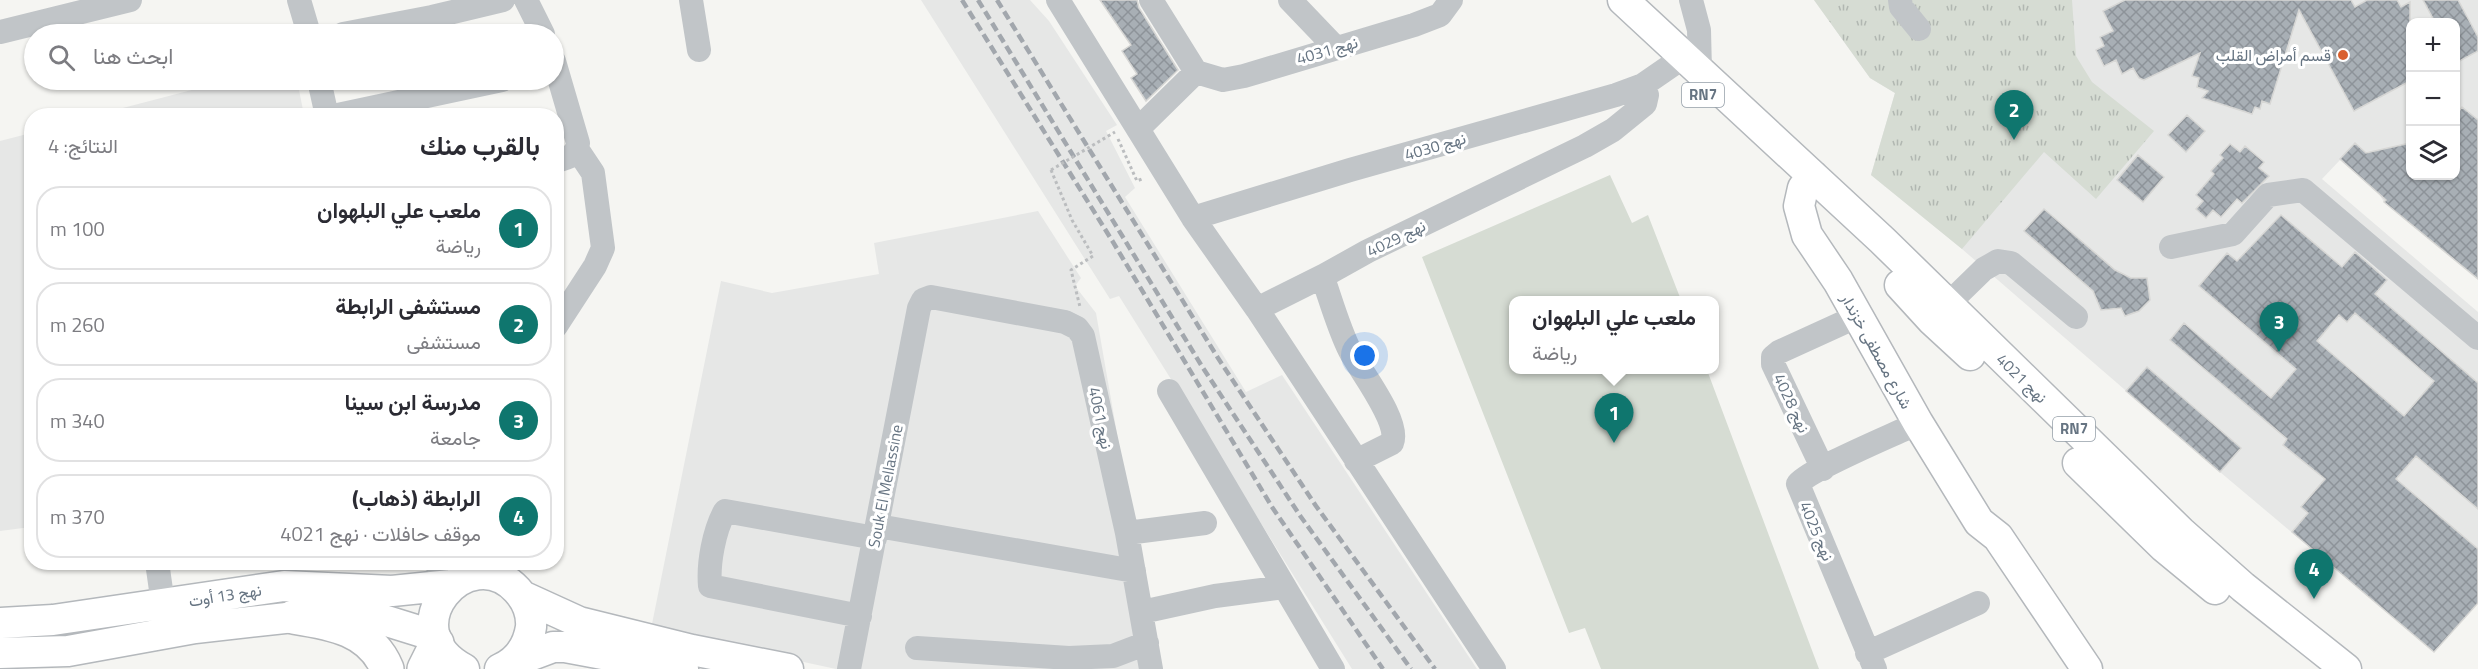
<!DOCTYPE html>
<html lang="ar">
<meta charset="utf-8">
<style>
body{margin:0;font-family:"Titillium Web",Vazirmatn,sans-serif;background:#f7f7f7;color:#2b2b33;direction:rtl}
.controls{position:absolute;right:18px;top:18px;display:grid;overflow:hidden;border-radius:12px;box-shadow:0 2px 4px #0004}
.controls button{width:54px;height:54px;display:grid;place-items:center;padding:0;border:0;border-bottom:2px solid #e1e1e2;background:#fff;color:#2b2b33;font:30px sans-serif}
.you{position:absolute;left:1365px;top:356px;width:21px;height:21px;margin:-15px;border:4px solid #fff;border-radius:50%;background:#1a73e8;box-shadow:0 0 0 9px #1a73e833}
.badge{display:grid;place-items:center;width:39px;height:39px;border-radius:50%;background:#0f766e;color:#fff;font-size:20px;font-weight:700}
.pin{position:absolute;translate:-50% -50px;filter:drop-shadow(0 2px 3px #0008)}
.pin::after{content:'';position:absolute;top:32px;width:21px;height:18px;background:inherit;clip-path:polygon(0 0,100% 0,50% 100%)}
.popup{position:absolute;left:1509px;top:296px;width:210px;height:78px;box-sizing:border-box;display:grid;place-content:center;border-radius:12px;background:#fff;filter:drop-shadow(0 2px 4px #0005);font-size:20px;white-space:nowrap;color:#7c7c81}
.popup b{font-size:22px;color:#2b2b33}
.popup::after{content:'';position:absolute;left:50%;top:100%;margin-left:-12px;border:12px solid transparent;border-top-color:#fff}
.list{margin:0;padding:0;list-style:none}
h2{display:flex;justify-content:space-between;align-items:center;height:78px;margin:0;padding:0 24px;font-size:26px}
h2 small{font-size:20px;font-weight:400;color:#7c7c81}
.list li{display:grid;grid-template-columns:39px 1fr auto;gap:18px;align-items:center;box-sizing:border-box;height:84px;margin:0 12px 12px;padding:0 12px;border:2px solid #e1e1e2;border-radius:24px}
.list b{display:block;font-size:22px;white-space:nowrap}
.list p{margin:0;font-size:20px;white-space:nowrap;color:#7c7c81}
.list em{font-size:20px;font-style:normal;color:#7c7c81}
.icon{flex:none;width:33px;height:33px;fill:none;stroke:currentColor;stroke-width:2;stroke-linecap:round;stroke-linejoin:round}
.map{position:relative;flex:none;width:2478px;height:669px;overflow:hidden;direction:ltr}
.search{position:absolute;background:#fff;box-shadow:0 2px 4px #0004;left:24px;top:24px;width:540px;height:66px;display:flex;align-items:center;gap:15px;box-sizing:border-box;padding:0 21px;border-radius:33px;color:#7c7c81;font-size:22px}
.panel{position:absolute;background:#fff;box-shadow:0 2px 4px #0004;left:24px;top:108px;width:540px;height:462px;border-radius:24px;direction:rtl}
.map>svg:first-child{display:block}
.built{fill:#e6e7e6;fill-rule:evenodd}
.grass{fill:url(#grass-tufts)}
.pitch{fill:#d6dcd3}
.building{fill:url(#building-cross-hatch);stroke:#d7d7d5;stroke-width:1.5;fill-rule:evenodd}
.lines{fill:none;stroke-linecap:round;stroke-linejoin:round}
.major-casing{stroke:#b4b8bc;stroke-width:33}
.highway-casing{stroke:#b4b7ba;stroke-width:36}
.path{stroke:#bbbdbf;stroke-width:3;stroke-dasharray:3 3;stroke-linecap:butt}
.minor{stroke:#c1c5c8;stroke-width:24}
.major{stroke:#fff;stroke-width:30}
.highway{stroke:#fff;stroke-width:33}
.rail{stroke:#a2a7ad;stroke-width:4.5;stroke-dasharray:9 4.5;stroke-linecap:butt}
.path-bridge{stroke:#bbbdbf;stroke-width:3;stroke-dasharray:3 3;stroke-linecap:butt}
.poi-dot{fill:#d9602e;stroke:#fff;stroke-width:2}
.labels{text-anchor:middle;stroke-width:6;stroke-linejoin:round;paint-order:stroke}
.shield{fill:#fff;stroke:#949ea8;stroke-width:1.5}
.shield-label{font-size:15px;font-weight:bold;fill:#667482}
.street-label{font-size:16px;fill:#667482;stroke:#fff}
.poi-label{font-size:16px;fill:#667482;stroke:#fff;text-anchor:end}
</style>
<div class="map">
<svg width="2478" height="669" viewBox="0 0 2478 669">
<defs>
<pattern id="grass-tufts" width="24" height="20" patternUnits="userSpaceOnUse" patternTransform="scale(1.5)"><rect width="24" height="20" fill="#d6dcd3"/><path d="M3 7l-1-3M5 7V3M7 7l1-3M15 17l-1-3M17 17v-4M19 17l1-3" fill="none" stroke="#b1b7b1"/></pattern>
<pattern id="building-cross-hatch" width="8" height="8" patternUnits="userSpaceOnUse" patternTransform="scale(1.5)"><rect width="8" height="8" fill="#a8afb5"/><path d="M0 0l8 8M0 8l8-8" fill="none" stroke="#8d9399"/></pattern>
</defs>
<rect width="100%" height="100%" fill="#f5f5f2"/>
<path class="built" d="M921 0H1030L1049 21 1117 125 1106 131 1135 188 1125 197 1246 392 1282 375 1477 669H1352L1119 296 1110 299Z
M1814 0H2478V279L2384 202 2379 194 2340 160 2322 179 2478 312V603L2434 652 2220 472 1962 249 1871 175 1895 93 1870 78ZM2410 22H2456V176H2410Z
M230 80H297L304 115H96Z
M31 133V527L0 531V141Z
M1038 211 1081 278 1075 286 1096 313 1158 669H836L651 629 721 281 772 293 879 274 874 243Z"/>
<path class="grass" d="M1814 0H2072L2076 56 2092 82 2154 131 2096 199 2044 152 1962 249 1871 175 1895 93 1870 78Z"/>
<path class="pitch" d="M1610 175 1632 223 1648 215 1681 300H1514V370H1707L1819 669H1601L1585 628 1569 633 1422 257Z"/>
<path class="building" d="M1100 0H1137L1139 8 1178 70 1146 101 1131 78 1137 74 1122 51 1131 45Z
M2125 0H2351L2355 7 2367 0H2397L2401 7 2410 2V81L2354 111 2299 10 2270 104 2262 101 2260 109 2255 107 2252 114 2202 98 2208 91 2197 87 2199 78 2192 76 2200 53 2144 80 2139 78 2133 68 2122 74 2116 60 2104 66 2096 50 2104 46 2100 37 2113 31 2103 11Z
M2423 0H2458L2478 37V51L2456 63V22H2435Z
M2462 107 2478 120V279L2384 202 2386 200 2340 159 2355 143 2366 153 2410 143V176H2456V115Z
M2187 115 2205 131 2186 152 2168 135Z
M2230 144 2240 152 2245 146 2264 162 2259 168 2269 176 2242 203 2237 199 2221 217 2213 210 2206 218 2196 209 2203 201 2196 195 2214 174 2211 171 2223 158 2220 155Z
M2138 155 2164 177 2143 202 2117 180Z
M2044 209 2115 270 2131 278H2147L2150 300 2139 311 2125 316 2121 308 2101 310 2093 291 2024 231Z
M2281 215 2342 267 2355 252 2387 280 2375 294 2478 383V509L2416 456 2396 479 2478 549V603L2434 652 2292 532 2308 513 2301 507 2325 479 2283 445 2287 439 2170 340 2184 323 2271 398 2296 369 2199 286 2227 253 2237 261ZM2355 313 2434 381 2404 416 2317 341 2339 315 2347 322Z
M2147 367 2241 448 2220 472 2126 391Z"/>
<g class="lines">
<g class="major-casing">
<path id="major" d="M1623 0 1882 240 2181 532 2243 587 2346 669
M1813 176 1803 188 1799 206 1807 235 1838 281 1918 423 1979 522 1998 537 2087 669
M1900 285 1932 320 1970 355
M2078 463 2164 547 2215 589
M522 596 579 622 692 650 788 669
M0 623 53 620 284 586 392 591 451 585
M0 653 68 651 195 628 340 612 374 617 435 636
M513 662 553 647H565L683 669
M464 669C389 629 468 537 517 590 526 600 532 613 531 627 528 647 518 661 500 669"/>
</g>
<g class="highway-casing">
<path id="highway" d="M293 617C331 623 371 629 387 669
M424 669 437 643"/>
</g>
<path class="path" d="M1118 139 1137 181 1144 178
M1051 170 1072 220 1093 256 1071 270 1080 307"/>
<path class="minor" d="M299 0 309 34
M526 0 543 34
M691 0 699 50
M1058 0 1193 218 1257 309 1494 669
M1151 0 1196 72 1223 80 1244 76 1414 25 1440 15 1451 0
M1290 0 1335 47
M1691 0 1699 30 1700 71
M1900 0 1901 7 1919 29
M0 32 130 0
M343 34 432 17 503 0
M554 61 578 143C577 156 568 158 556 161
M319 80 327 116
M333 116 502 80
M1138 129 1196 72
M1193 218 1350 170 1616 95 1643 85 1672 65
M2171 247 2233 234 2268 195 2303 190 2478 338
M1947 305 1984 269 1998 261 2011 263 2076 317
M1257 309 1325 275
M556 326 595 266 603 248 593 173 577 149
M1169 391 1333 669
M1356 461 1392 443C1401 422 1360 371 1350 351 1339 329 1332 304 1324 281L1325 275 1368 251 1585 146 1613 130 1645 104 1647 95 1643 85
M1823 469 1773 364V357L1779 352 1858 316
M878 526 1134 571
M1127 533 1205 523
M157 562 163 604
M435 562 468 577
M1142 612 1215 596 1284 587
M860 616 710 586C708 563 714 531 725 511L875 538
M917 648 1069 658 1113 656 1147 643
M1867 653 1978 603
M849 669 919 308 923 300 931 297 1065 322 1077 328 1083 336 1127 533 1151 669
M1875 669 1798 484C1810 469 1896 434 1918 423"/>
<use href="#major" class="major"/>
<use href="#highway" class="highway"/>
<path class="rail" d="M962 0 1113 242 1272 507 1383 669
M978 0 1203 368 1301 517 1411 669
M997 0 1218 358 1316 506 1435 669"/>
<path class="path-bridge" d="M1051 170 1115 132"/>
</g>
<circle class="poi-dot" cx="2343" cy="55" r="6"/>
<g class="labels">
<g class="shield">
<rect x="1682" y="83" width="42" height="24" rx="4.5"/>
<rect x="2053" y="417" width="42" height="24" rx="4.5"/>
</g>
<g class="shield-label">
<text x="1703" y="100">RN7</text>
<text x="2074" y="434">RN7</text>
</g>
<g class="street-label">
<text transform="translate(1327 50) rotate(-16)" y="6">نهج 4031</text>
<text transform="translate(1435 146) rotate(-16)" y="6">نهج 4030</text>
<text transform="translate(1396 238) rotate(-26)" y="6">نهج 4029</text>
<text transform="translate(1877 351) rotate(61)" y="6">شارع مصطفى خزندار</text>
<text transform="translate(2022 378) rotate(44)" y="6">نهج 4021</text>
<text transform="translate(1792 403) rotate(65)" y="6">نهج 4028</text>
<text transform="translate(1101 418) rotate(78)" y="6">نهج 4061</text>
<text transform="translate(885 486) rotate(-79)" y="6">Souk El Mellassine</text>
<text transform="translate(1817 531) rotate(67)" y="6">نهج 4025</text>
<text transform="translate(225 595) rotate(-9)" y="6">نهج 13 أوت</text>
</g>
<g class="poi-label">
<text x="2331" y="61">قسم أمراض القلب</text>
</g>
</g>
</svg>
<div class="controls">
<button>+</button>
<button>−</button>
<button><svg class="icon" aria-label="layers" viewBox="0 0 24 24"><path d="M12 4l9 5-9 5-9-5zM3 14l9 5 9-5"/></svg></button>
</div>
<div class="you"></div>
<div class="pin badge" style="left:1614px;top:443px">1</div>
<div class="popup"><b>ملعب علي البلهوان</b>رياضة</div>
<div class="pin badge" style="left:2014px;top:140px">2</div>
<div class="pin badge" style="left:2279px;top:352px">3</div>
<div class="pin badge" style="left:2314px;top:599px">4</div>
<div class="search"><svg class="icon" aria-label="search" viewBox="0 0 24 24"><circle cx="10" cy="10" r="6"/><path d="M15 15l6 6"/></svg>ابحث هنا</div>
<section class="panel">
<h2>بالقرب منك<small>النتائج: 4</small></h2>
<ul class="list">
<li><span class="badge">1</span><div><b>ملعب علي البلهوان</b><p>رياضة</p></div><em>100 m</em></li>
<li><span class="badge">2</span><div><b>مستشفى الرابطة</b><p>مستشفى</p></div><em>260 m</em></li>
<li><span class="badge">3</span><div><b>مدرسة ابن سينا</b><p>جامعة</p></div><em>340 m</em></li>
<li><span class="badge">4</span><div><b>الرابطة (ذهاب)</b><p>موقف حافلات · نهج 4021</p></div><em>370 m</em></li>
</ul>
</section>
</div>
